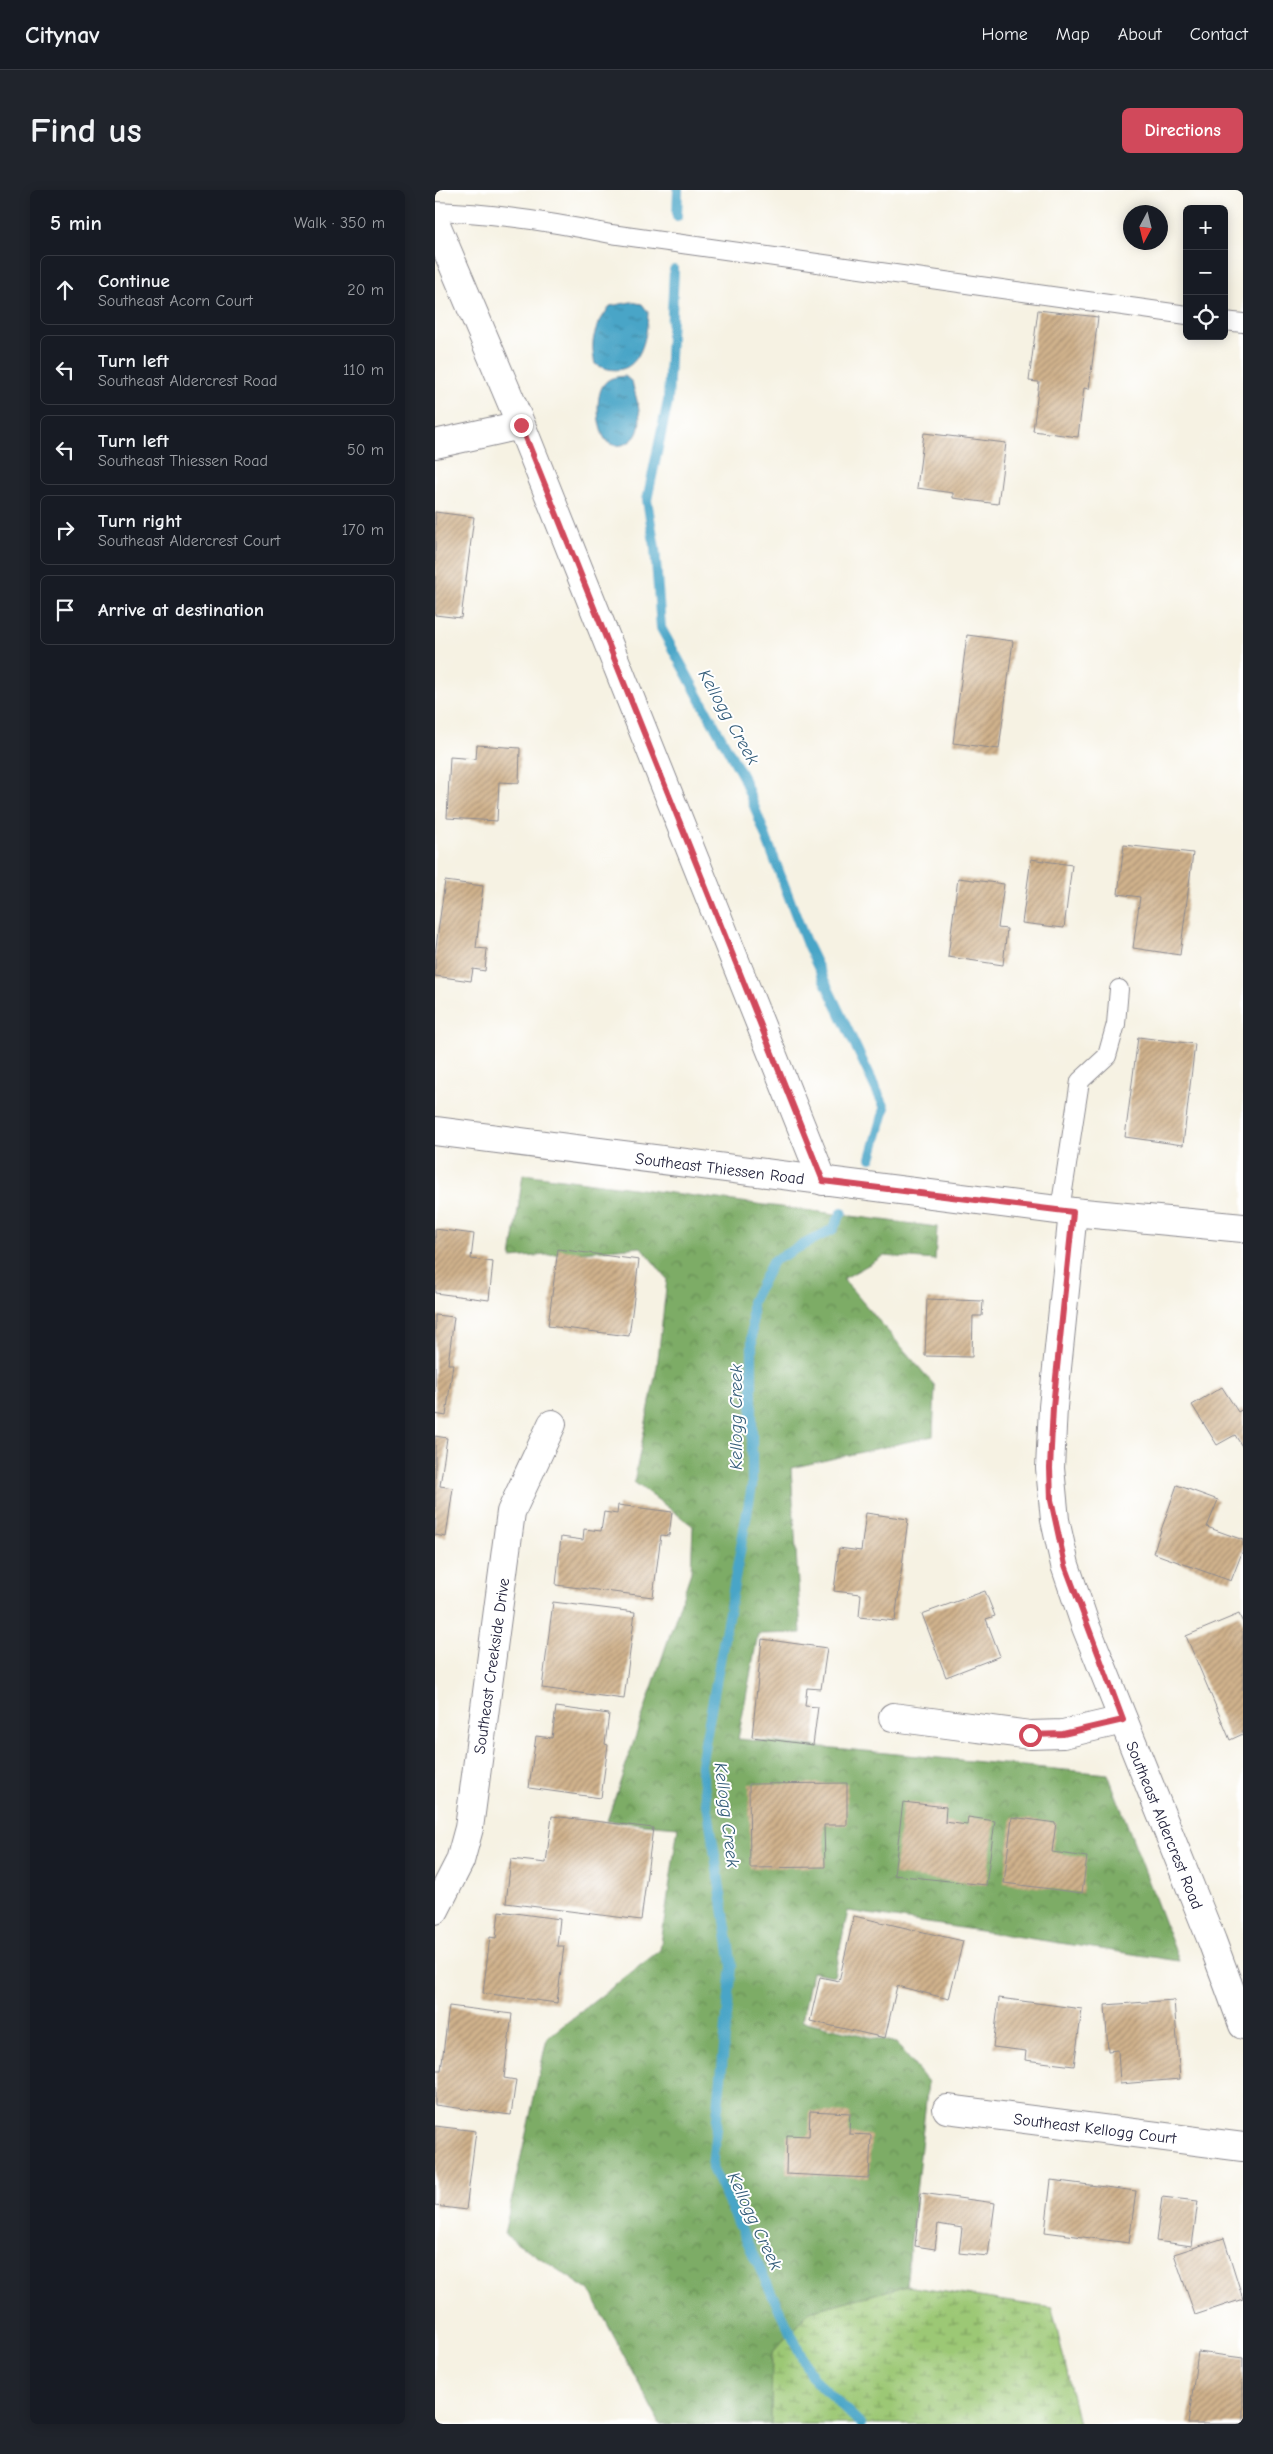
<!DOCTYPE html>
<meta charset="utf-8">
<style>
body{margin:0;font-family:"Comic Neue",sans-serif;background:#20242c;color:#f1f3f6}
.controls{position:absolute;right:15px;top:15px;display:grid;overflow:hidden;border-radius:8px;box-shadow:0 2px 12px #0003}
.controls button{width:45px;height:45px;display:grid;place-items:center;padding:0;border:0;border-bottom:1px solid #363941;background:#171b24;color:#f1f3f6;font:25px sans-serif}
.compass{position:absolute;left:688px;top:15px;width:45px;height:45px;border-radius:50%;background:#171b24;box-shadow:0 2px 12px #0003;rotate:187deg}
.stop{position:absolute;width:15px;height:15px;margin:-11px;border:4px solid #d1495b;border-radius:50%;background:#fff}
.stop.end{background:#d1495b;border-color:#fff;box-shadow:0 1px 5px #0008}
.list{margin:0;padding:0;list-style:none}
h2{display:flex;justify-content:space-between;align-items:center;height:65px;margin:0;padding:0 20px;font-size:21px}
h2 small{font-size:16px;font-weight:400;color:#9ea1a6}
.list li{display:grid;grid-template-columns:32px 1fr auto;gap:15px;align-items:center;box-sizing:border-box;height:70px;margin:0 10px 10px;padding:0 10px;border:1px solid #363941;border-radius:8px}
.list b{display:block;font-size:19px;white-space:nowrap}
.list p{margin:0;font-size:16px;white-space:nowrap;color:#9ea1a6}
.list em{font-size:16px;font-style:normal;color:#9ea1a6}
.icon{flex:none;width:28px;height:28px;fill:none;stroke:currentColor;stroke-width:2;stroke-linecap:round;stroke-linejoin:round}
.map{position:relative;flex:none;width:808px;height:2234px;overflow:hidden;border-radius:8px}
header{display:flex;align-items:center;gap:30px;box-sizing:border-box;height:70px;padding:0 25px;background:#171b24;border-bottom:1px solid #363941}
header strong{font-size:24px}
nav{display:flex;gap:28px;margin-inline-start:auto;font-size:18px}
.intro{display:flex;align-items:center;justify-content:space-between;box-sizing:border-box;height:120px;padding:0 30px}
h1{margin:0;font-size:35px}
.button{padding:12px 22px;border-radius:8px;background:#d1495b;color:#fff;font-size:18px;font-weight:700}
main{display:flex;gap:30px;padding:0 30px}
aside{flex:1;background:#171b24;border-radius:8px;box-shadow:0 2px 12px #0003}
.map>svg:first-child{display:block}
.forest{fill:url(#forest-crowns);stroke:#506750}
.wetland{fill:url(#wetland-marsh);stroke:#5f7558}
.water{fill:url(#water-ripples);stroke:#366481}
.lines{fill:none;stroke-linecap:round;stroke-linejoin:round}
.stream{stroke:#49a5c7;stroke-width:10}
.building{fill:url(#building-hatch)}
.service-casing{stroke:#8c8a8f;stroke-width:20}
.minor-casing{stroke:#8c8a8f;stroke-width:30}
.tertiary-casing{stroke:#8c8a8f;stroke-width:30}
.secondary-casing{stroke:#8c8a8f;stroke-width:30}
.service{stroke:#fff;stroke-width:18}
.minor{stroke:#fff;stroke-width:28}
.tertiary{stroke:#fff;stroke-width:28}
.secondary{stroke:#fff;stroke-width:28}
.route{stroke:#d1495b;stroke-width:6}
.labels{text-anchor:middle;stroke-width:4;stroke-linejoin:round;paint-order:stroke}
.street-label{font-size:16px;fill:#22223b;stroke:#fff}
.water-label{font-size:18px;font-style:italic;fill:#345d7a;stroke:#fff}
</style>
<header>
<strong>Citynav</strong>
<nav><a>Home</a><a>Map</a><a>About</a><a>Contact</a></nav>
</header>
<div class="intro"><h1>Find us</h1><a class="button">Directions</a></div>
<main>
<aside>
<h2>5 min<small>Walk · 350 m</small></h2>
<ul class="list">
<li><svg class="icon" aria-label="ahead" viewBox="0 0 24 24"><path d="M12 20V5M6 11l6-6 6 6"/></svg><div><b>Continue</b><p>Southeast Acorn Court</p></div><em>20 m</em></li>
<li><svg class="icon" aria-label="left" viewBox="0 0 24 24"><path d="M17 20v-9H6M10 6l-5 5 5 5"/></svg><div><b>Turn left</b><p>Southeast Aldercrest Road</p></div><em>110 m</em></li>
<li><svg class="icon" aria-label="left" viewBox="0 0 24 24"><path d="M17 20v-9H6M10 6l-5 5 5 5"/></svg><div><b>Turn left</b><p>Southeast Thiessen Road</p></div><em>50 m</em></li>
<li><svg class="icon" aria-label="right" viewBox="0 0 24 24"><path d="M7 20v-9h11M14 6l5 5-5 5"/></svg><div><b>Turn right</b><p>Southeast Aldercrest Court</p></div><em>170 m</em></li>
<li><svg class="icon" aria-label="arrive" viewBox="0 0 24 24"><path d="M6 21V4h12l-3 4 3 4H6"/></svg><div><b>Arrive at destination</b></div></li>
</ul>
</aside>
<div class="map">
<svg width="808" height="2234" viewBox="0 0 808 2234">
<defs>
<pattern id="forest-crowns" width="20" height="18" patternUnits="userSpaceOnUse" patternTransform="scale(1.25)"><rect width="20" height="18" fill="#7dac66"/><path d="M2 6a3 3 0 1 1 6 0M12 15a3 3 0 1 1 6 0" fill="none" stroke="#668c55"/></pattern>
<pattern id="wetland-marsh" width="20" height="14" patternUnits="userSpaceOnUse" patternTransform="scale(1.25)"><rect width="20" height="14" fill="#9cc875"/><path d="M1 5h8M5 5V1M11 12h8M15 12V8" fill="none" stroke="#7fa261"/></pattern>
<pattern id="water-ripples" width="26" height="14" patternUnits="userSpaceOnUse" patternTransform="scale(1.25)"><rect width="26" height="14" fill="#49a5c7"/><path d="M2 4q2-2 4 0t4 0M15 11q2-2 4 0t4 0" fill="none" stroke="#3c86a3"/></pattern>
<pattern id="building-hatch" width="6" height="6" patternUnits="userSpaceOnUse" patternTransform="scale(1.25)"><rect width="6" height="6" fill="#d0b28c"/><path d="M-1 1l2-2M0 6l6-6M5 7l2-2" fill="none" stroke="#a89074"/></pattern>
</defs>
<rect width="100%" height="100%" fill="#fff"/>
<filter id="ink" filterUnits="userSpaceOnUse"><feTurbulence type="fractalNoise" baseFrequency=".02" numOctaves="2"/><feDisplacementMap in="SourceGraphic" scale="10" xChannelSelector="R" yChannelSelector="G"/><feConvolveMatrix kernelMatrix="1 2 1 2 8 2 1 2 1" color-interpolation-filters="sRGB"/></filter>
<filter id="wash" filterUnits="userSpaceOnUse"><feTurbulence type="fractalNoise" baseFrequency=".0096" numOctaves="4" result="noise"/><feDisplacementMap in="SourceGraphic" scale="20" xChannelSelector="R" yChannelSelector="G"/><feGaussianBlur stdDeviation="1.12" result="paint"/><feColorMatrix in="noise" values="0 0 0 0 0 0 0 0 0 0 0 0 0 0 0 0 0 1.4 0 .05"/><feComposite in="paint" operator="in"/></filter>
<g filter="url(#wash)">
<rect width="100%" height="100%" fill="#f6f2e3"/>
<path class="forest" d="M88 984 502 1037 500 1070 449 1066 408 1089 500 1196 498 1246 356 1278 366 1443 323 1444 303 1549 673 1584 744 1771 413 1721 399 1786 377 1782 367 1831 461 1853 493 1892 471 2096 375 2121 337 2163 336 2234H225L155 2101 69 2044 112 1848 225 1760 243 1637 172 1631 256 1382 258 1336 199 1292 222 1177 232 1089 206 1057 76 1068Z"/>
<path class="wetland" d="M471 2096 617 2118 644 2234H336L337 2163 375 2121Z"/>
<path class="water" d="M196 112 207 114 213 122C212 155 201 195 160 174 154 148 161 136 175 116Z
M190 186 197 192C202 212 216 247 187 255 181 256 173 255 170 249 162 237 160 205 169 194 174 187 182 187 190 186Z"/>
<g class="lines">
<path class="stream" d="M242 26 243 0
M239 80 233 211 212 310 220 358 226 438 308 587 371 752 450 918 436 968
M407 1022 398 1039 338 1071 317 1112V1296L266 1575 297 1776 277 1978 376 2186 426 2234"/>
</g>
<g id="blocks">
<path class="building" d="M603 120 663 127 654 199 649 198 643 247 598 241 604 192 594 191Z
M489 243 571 253 563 314 518 308V303L482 298Z
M0 322 39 327 26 428 0 425Z
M532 445 578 451 564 559 518 553Z
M42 555 85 558 84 593 64 592 62 631 12 628 15 567 41 569Z
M689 655 758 663 745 765 698 758 705 707 683 704Z
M596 669 637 675 629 738 587 733Z
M523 688 569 694 563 738 572 739 568 775 513 767Z
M10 691 48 696 41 758 52 759 50 781 38 779 36 791 0 786V764Z
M703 847 760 854 748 955 690 947Z
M0 1039 39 1044 36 1069 58 1072 54 1110 0 1103Z
M123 1059 204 1070 194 1146 113 1136Z
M492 1109 548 1111 547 1126H538L537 1167 490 1166Z
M0 1125 19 1127 13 1174H18L11 1226 0 1224Z
M787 1197 803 1222 808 1219V1258L800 1245 782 1255 757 1215Z
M0 1246 12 1248 5 1296 18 1298 11 1347 0 1345Z
M742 1295 783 1310 772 1337 808 1350V1360L796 1391 718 1363Z
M183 1315 237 1322 234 1346 226 1345 218 1407 121 1395 126 1347 148 1350 149 1339 166 1341 169 1322 182 1324Z
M431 1323 473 1329 460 1431 424 1427 426 1404 399 1401 404 1358 426 1361Z
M550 1401 560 1426 551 1429 565 1466 511 1487 487 1424Z
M118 1412 200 1422 189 1509 107 1498Z
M804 1424 808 1433V1544L795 1550 751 1446Z
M327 1449 392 1458 386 1499 372 1498 370 1516 383 1517 378 1555 317 1547Z
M121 1517 174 1524 170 1554 173 1555 166 1608 94 1598 101 1546 117 1548Z
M412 1593V1635H389L390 1677 315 1678 314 1594Z
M468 1612 511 1617 510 1632 532 1635 533 1627 560 1631 551 1695 459 1685Z
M117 1626 218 1638 206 1730 71 1713 76 1669 111 1673Z
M577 1627 621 1633 617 1662 652 1667 647 1703 569 1693Z
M64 1721 125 1729 122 1756H129L122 1813 48 1803 55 1747 61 1748Z
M419 1726 528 1751 514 1809 462 1796 450 1848 375 1831 385 1787 404 1791Z
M564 1808 647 1819 639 1876 590 1870 591 1861 558 1857Z
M739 1810 745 1889 685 1894 683 1860 673 1861 670 1815Z
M14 1816 77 1824 69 1888 81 1890 76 1925 0 1915V1880H6Z
M375 1921 415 1923 414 1944 436 1945 434 1988 351 1984 352 1945 374 1946Z
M0 1936 41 1941 31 2020 0 2016Z
M616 1990 701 2001 694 2053 610 2042Z
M486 2003 560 2013 553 2066 524 2063 527 2038 503 2034 500 2059 480 2056Z
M727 2007 763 2011 757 2056 721 2051Z
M789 2048 808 2109 760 2125 739 2064Z
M763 2162 808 2168V2234H753Z"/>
</g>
</g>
<g filter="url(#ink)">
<use href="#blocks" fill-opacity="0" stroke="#8c8a8f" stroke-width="1"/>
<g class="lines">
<g class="service-casing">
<path id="service" d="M0 21C60 23 117 32 176 44L752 125
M789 131 808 133
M625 1020 645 891 672 866 681 834 684 799"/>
</g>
<g class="minor-casing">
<path id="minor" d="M0 32 86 235 388 991
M0 254 86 235
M458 1527 595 1545 628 1544 688 1530
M0 1720 25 1671 34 1638 76 1322 117 1234
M512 1919 808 1957"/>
</g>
<g class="tertiary-casing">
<path id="tertiary" d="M638 1022 618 1217 615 1278 620 1330 630 1375 651 1437 777 1751 808 1835"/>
</g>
<g class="secondary-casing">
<path id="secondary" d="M0 941 638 1022 808 1038"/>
</g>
<use href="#service" class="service"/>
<use href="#minor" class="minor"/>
<use href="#tertiary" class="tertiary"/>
<use href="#secondary" class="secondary"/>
</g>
</g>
<g class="lines" filter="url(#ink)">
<path class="route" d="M86 235 388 991 638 1022 618 1217 615 1278 616 1310 630 1375 688 1530 628 1544 595 1545"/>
</g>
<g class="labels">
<g class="street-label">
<text transform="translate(285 978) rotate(7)" y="6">Southeast Thiessen Road</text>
<text transform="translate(56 1476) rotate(-82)" y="6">Southeast Creekside Drive</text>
<text transform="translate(730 1635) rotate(68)" y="6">Southeast Aldercrest Road</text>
<text transform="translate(660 1938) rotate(7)" y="6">Southeast Kellogg Court</text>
</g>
<g class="water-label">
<text transform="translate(294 527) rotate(61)" y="6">Kellogg Creek</text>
<text transform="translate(301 1227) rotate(-90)" y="6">Kellogg Creek</text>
<text transform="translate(292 1625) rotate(83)" y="6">Kellogg Creek</text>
<text transform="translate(320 2031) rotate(65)" y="6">Kellogg Creek</text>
</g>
</g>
</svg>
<div class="controls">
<button>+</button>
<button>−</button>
<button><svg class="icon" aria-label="locate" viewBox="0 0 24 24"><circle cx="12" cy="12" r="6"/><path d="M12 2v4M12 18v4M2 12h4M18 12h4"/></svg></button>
</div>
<svg class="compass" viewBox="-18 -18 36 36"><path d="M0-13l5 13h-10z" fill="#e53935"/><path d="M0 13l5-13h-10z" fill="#9ea1a6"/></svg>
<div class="stop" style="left:595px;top:1545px"></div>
<div class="stop end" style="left:86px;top:235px"></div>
</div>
</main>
